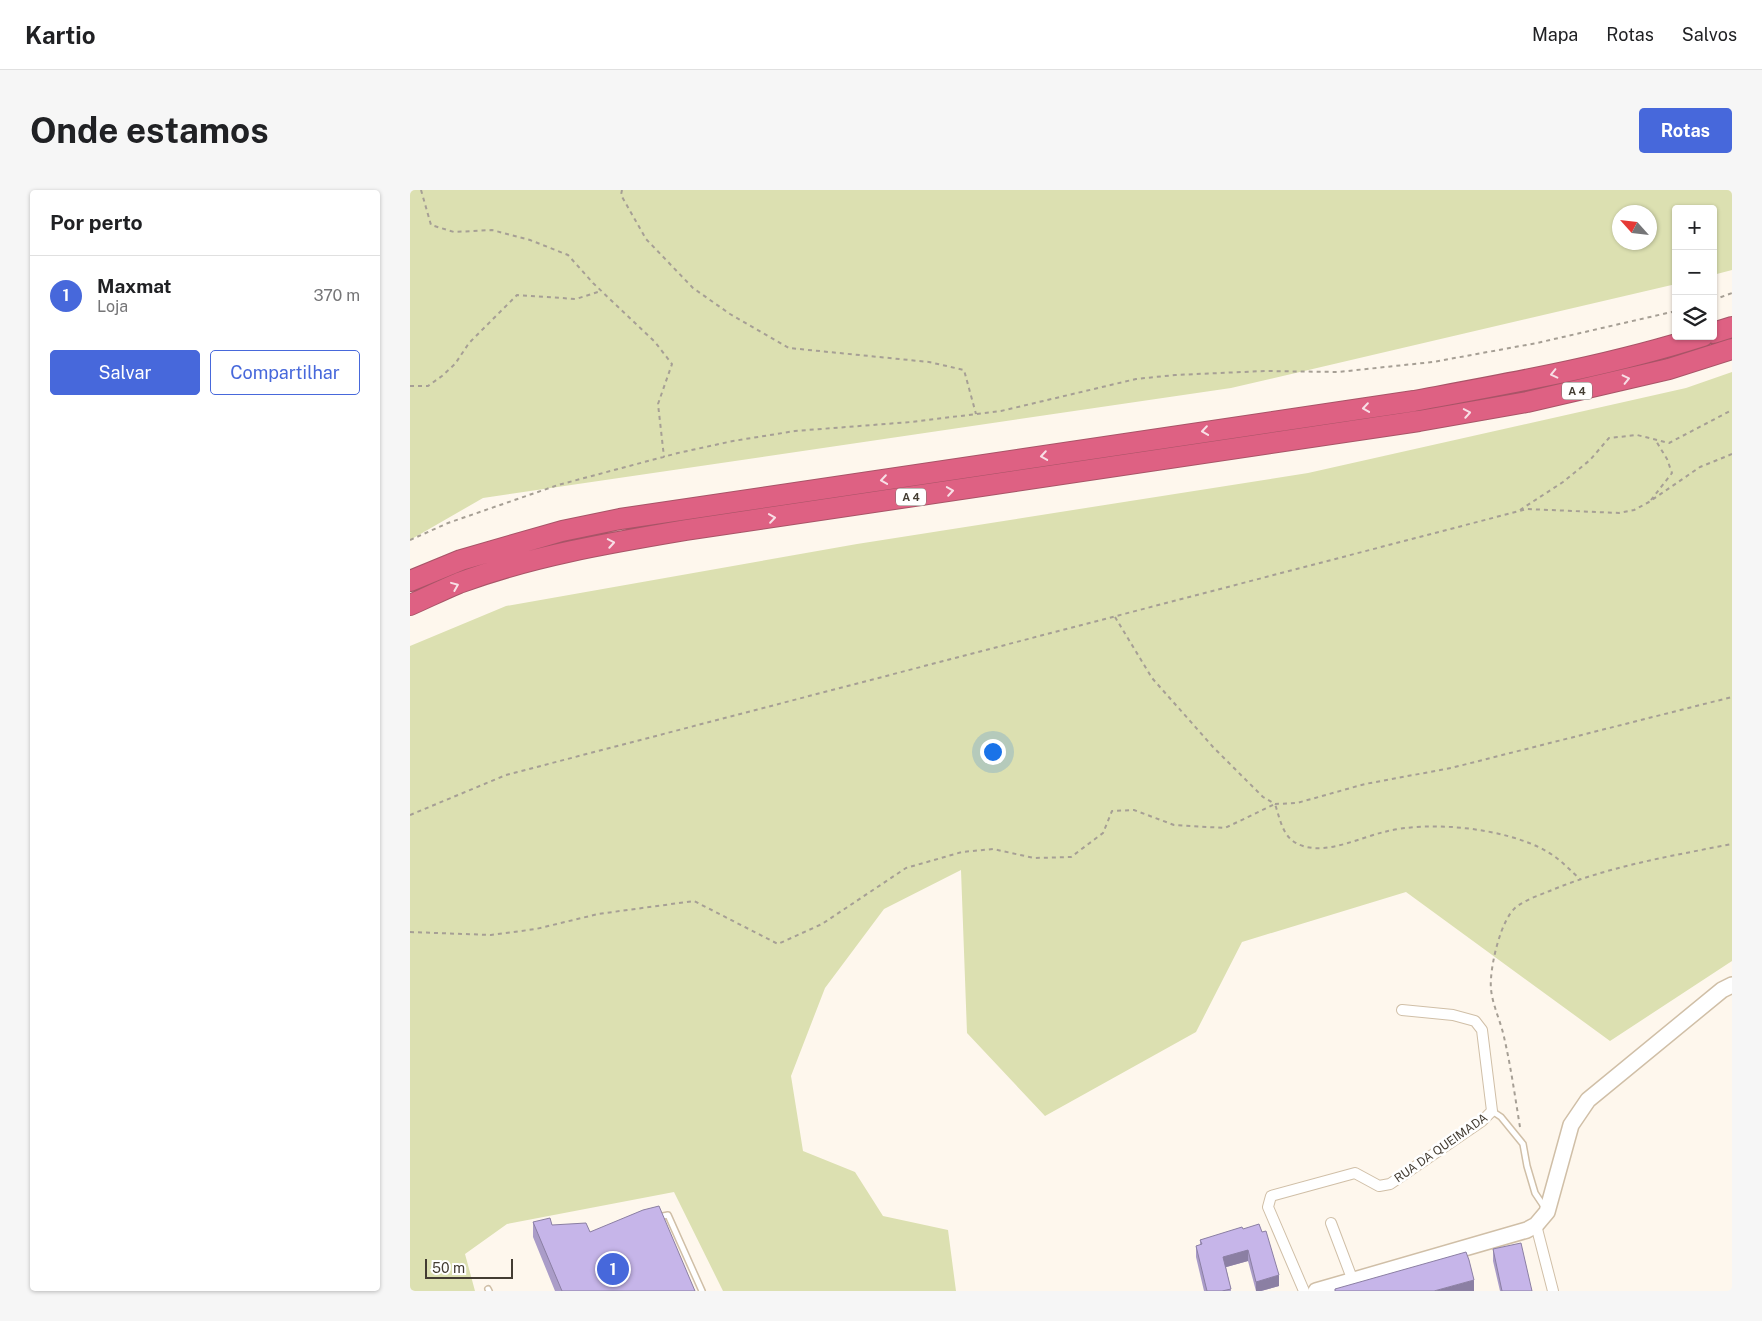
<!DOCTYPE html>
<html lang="pt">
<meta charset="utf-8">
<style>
body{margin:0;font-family:"Public Sans",sans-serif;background:#f6f6f6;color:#202124}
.controls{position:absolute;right:15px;top:15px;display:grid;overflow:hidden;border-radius:5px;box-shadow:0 1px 4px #0004}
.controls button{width:45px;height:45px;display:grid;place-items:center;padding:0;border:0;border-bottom:1px solid #e0e0e0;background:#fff;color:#202124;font:25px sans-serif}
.compass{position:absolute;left:1202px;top:15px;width:45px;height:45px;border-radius:50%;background:#fff;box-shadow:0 1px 4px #0004;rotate:297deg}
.scale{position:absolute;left:15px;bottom:12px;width:88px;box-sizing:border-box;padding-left:5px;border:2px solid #433c32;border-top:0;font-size:14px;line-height:18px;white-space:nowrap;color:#433c32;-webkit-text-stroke:4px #fff;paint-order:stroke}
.you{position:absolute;left:582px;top:561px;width:18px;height:18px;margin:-12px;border:4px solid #fff;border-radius:50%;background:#1a73e8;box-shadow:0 0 0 8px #1a73e833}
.badge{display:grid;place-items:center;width:32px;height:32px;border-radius:50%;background:#4768db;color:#fff;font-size:16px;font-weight:700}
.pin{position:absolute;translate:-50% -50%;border:2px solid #fff;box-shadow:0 1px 5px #0006}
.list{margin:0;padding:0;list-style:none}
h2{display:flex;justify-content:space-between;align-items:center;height:65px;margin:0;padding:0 20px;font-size:21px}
h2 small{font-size:16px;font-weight:400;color:#757577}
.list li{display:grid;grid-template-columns:32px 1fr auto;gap:15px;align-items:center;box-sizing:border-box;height:80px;padding:0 20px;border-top:1px solid #e0e0e0}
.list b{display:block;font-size:19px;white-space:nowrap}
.list p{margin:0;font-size:16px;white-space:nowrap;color:#757577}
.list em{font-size:16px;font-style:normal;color:#757577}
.actions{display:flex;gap:10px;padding:15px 20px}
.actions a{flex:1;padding:11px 0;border:1px solid #4768db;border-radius:5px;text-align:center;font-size:18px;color:#4768db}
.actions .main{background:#4768db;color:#fff}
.icon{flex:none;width:28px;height:28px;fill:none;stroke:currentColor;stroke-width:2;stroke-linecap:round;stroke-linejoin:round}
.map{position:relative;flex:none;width:1322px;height:1101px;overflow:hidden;border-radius:5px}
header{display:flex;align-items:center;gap:30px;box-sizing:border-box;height:70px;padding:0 25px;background:#fff;border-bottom:1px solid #e0e0e0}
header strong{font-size:24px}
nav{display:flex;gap:28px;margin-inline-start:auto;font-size:18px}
.intro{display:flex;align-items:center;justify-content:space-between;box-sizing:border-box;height:120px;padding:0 30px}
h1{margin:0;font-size:35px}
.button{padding:12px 22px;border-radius:5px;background:#4768db;color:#fff;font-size:18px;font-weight:700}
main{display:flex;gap:30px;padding:0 30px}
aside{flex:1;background:#fff;border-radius:5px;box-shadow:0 1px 4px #0004}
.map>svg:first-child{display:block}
.green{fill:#dce0b1;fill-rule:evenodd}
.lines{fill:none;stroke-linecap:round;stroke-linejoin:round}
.service-casing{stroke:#d0bfa7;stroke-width:8}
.minor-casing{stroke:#d0bfa7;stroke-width:12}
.secondary-casing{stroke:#d0bfa7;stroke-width:18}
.motorway-casing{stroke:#a85467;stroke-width:22}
.path{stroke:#a69f95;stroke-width:2;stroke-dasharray:4 4;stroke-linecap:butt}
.service{stroke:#fff;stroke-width:5}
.minor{stroke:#fff;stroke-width:10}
.secondary{stroke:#fff;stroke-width:15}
.motorway{stroke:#de6183;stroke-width:20}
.wall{fill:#aa9cc8}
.shaded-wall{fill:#8b7fa3}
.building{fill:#c6b5e9;stroke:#8b7fa3}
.oneway{stroke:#f8dfe6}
.labels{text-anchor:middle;stroke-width:5;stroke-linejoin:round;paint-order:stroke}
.shield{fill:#fff;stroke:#7b7670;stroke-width:1}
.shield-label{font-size:11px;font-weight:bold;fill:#433c32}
.street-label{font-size:12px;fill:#433c32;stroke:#fff}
</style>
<header>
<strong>Kartio</strong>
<nav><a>Mapa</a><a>Rotas</a><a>Salvos</a></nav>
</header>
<div class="intro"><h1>Onde estamos</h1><a class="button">Rotas</a></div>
<main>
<aside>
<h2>Por perto<small></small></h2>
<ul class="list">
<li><span class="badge">1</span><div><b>Maxmat</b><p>Loja</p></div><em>370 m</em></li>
</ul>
<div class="actions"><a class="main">Salvar</a><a>Compartilhar</a></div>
</aside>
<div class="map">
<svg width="1322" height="1101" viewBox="0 0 1322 1101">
<rect width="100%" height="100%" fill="#fef7ed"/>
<path class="green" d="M0 0H1322V80L1303 85V19H1266V94L821 198 73 308 0 350ZM1210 22H1240V52H1210Z
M1322 182V771L1200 851 996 702 832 752 786 842 635 926 557 843 551 680 474 719 415 798 381 886 393 961 445 982 473 1026 538 1040 546 1101H313L264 1002 97 1034 55 1064 65 1101H0V456L96 416 447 354 898 283 1276 198Z"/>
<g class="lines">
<g class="service-casing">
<path id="service" d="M1082 921 1091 927 1113 954 1117 976 1125 1003 1135 1018
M248 1027 258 1025 292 1101
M78 1099 79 1101"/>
</g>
<g class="minor-casing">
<path id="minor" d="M921 1033 943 1091
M1126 1035 1143 1101
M894 1101 858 1017 861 1006 945 983 969 996 980 994 1072 931 1082 921 1072 840 1065 831 1043 825 992 820"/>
</g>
<g class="secondary-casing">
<path id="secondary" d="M906 1101 1117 1040 1126 1035 1137 1022 1161 935 1178 910 1312 800 1322 795"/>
</g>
<g class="motorway-casing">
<path id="motorway" d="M1303 143 1322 137
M0 391 51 370 152 341 210 329 1004 211C1101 193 1199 176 1293 146
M0 415C16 408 32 400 49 393 122 366 199 353 276 340L1009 231 1117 212 1259 179 1322 159"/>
</g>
<path class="path" d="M11 0 21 35 44 42 82 40 120 50 158 65 183 93 245 152 262 174 248 214 254 267
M212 0 211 5 236 49 283 98 320 124 379 158 519 172 554 180 566 224
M1303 110 1322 103
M0 196H18L32 186 45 174 59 153 107 105 166 109 191 101
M1241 310 1262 283 1257 269 1246 251
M1110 320 1153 292 1180 270 1199 248 1227 245 1259 253 1322 220
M0 350 38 333 148 295 268 263 323 251 385 241 501 232 591 221 726 189 765 185 855 181 928 182 1023 172 1127 153 1266 121
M705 427 742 488 803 557 853 607 865 614 887 613 955 594 1041 578 1322 507
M0 625 96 585 1117 319 1209 323 1224 320 1239 312 1290 277 1322 264
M0 742 81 745 126 739 188 724 284 711 368 754 412 734 496 678 552 662 583 659 624 668 661 667 693 643 702 621 724 620 764 635 815 638 865 614C871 632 873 650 893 656 918 664 949 648 974 642 1019 630 1096 638 1136 661 1149 668 1160 680 1171 690
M1110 937C1105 907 1101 877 1094 847 1090 828 1079 809 1081 789 1082 770 1091 731 1105 718 1116 709 1130 705 1142 700 1200 676 1261 666 1322 654"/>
<use href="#service" class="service"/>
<use href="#minor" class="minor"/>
<use href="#secondary" class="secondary"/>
<use href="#motorway" class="motorway"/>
</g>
<path class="wall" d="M123 1032 180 1042 285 1101H145L123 1047Z
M833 1039 869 1096 851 1101H846L838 1071 816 1077 821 1101H794L786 1067V1056L790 1055V1050Z
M1083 1059 1122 1101H1090L1083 1071Z"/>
<path class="shaded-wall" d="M838 1060V1071L813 1078V1067Z
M869 1085V1096L851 1101H846V1092Z
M1064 1090V1101H1024Z"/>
<path class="building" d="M249 1016 285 1101H152L123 1032 140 1028 142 1035 176 1033 180 1042 233 1020Z
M849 1034 852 1042 856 1041 869 1085 846 1092 838 1060 813 1067 821 1099 812 1101H797L786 1056 792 1054 790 1050 832 1037 833 1039Z
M1111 1053 1122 1101H1092L1083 1059Z
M1056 1062 1059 1070 1064 1090 1024 1101H925V1099Z"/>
<defs><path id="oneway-chevron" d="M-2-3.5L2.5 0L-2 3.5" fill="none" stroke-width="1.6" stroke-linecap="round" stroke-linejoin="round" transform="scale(1.25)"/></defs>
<g class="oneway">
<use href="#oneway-chevron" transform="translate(1144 184) rotate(167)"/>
<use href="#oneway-chevron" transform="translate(1216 189) rotate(-13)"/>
<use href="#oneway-chevron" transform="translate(956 218) rotate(172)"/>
<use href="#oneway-chevron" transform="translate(1057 223) rotate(-10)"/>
<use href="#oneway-chevron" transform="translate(795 241) rotate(172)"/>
<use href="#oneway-chevron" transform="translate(634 266) rotate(171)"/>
<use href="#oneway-chevron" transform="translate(474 290) rotate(172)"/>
<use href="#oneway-chevron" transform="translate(540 301) rotate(-9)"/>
<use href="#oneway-chevron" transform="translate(362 328) rotate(-8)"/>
<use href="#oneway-chevron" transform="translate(201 353) rotate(-10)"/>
<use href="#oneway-chevron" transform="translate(45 396) rotate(-22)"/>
</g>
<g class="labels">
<g class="shield">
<rect x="1152" y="192.5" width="30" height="17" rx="4"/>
<rect x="486" y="298.5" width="30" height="17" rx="4"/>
</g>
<g class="shield-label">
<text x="1167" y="205">A 4</text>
<text x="501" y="311">A 4</text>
</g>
<g class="street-label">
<text transform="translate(1031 958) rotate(-35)" y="4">RUA DA QUEIMADA</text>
</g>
</g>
</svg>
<div class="controls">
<button>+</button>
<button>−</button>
<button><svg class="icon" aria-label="layers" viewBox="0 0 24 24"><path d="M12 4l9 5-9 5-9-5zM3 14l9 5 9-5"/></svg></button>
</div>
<svg class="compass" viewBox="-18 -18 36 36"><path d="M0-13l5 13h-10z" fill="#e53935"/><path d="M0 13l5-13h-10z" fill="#757577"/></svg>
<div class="scale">50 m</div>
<div class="you"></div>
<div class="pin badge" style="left:203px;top:1079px">1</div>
</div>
</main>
